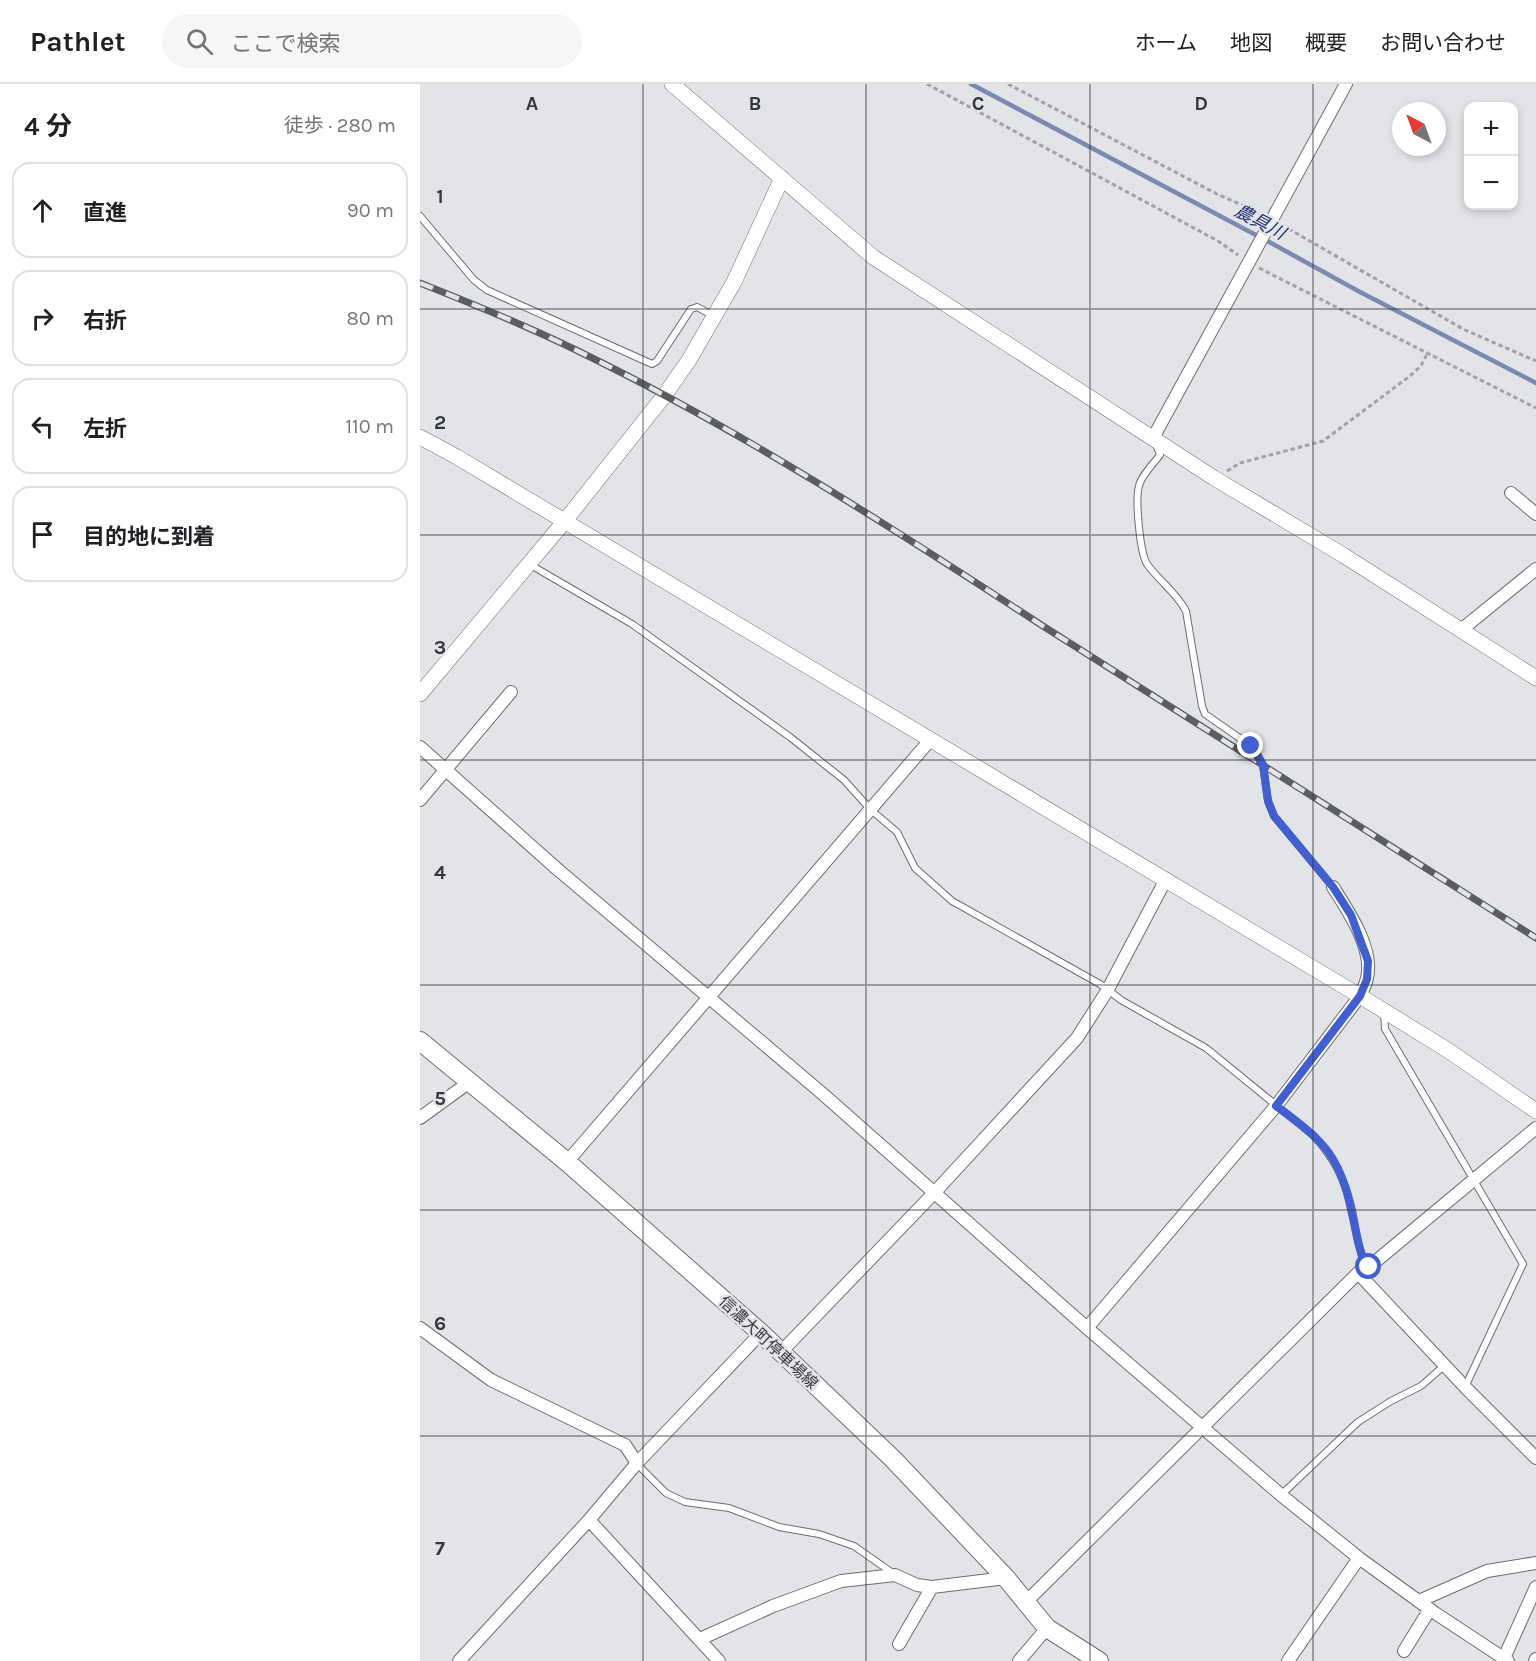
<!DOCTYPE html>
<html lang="ja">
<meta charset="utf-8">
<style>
body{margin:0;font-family:Karla,"Noto Sans JP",sans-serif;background:#f6f6f6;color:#202124}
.controls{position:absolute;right:18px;top:18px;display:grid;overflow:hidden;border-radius:12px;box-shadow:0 3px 9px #0003}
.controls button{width:54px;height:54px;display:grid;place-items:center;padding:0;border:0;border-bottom:2px solid #e0e0e0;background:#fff;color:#202124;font:30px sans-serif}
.compass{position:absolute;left:972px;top:18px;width:54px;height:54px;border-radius:50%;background:#fff;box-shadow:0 3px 9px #0003;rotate:319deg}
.stop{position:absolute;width:18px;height:18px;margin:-14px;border:4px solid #415fd2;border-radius:50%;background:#fff}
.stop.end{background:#415fd2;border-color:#fff;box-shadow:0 2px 6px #0008}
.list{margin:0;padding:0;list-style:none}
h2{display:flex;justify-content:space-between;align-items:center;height:78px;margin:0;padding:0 24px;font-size:26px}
h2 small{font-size:20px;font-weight:400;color:#757577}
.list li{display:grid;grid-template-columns:39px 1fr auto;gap:18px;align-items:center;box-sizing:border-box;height:96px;margin:0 12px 12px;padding:0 12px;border:2px solid #e0e0e0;border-radius:18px}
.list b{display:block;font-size:22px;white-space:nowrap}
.list em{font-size:20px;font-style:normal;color:#757577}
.icon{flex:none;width:33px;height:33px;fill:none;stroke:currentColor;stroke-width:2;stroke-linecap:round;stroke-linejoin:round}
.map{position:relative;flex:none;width:1116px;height:1577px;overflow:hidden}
header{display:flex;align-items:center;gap:36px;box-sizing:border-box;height:84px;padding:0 30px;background:#fff;border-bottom:2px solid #e0e0e0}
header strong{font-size:28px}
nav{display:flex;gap:33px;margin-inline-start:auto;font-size:21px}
.search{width:420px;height:54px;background:#f6f6f6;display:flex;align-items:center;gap:15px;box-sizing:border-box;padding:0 21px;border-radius:33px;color:#757577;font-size:22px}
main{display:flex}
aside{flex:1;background:#fff}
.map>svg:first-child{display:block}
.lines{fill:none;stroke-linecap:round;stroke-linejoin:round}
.stream{stroke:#7b8ab1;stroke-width:4.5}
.service-casing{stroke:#6c6d71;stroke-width:8}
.minor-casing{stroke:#6c6d71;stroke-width:14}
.tertiary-casing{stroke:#6c6d71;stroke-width:16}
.secondary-casing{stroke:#6c6d71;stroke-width:20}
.path{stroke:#a2a3a6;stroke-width:3;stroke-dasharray:4.5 3;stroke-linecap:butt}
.service{stroke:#fff;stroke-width:6}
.minor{stroke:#fff;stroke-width:12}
.tertiary{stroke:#fff;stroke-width:15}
.secondary{stroke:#fff;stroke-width:18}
.rail-casing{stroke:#5b5d5e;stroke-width:7}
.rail{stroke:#e2e4e8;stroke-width:4.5;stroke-dasharray:14;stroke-linecap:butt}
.route{stroke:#415fd2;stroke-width:8}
.grid{fill:none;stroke:#363738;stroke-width:1.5;stroke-opacity:0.55}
.labels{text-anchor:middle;stroke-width:5;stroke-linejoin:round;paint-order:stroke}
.street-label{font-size:16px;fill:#363738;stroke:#e2e4e8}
.water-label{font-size:18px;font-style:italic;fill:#1e2e6f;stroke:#e2e4e8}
.grid-label{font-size:20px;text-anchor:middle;font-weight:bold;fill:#363738;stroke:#e2e4e8;stroke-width:5;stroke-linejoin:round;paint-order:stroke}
</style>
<header>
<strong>Pathlet</strong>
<div class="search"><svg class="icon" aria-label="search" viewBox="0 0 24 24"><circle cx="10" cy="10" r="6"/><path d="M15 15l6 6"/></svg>ここで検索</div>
<nav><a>ホーム</a><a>地図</a><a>概要</a><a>お問い合わせ</a></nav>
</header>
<main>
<aside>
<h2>4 分<small>徒歩 · 280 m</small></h2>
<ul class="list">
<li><svg class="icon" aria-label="ahead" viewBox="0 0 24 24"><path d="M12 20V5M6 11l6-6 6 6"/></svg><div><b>直進</b></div><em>90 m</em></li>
<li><svg class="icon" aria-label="right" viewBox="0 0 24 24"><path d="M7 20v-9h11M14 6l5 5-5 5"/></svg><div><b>右折</b></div><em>80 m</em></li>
<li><svg class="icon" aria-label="left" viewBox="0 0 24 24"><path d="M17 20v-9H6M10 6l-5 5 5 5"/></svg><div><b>左折</b></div><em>110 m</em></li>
<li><svg class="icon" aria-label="arrive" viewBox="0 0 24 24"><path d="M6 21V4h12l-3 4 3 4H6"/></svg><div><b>目的地に到着</b></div></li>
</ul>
</aside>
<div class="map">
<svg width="1116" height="1577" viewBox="0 0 1116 1577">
<rect width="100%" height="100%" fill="#e2e4e8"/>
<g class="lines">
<path class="stream" d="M551 0 851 159 940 208 1116 299"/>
<g class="service-casing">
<path id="service" d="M0 132 54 196 67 206 232 280 237 277 271 225 277 223 294 232
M736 360 740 371C733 380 721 392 719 402 715 416 720 469 727 480 739 497 756 508 766 527L782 622 785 630 831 662 837 670 843 681 848 717 854 732 913 803
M109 480 212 540 370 653 424 696 451 726 477 748 495 784 532 817 680 900 701 916 786 964 894 1052C915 1075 925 1096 932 1126 936 1144 937 1168 949 1183
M964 928 965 945 968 950 1103 1180 1045 1303
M217 1380 246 1409 265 1418 309 1424 359 1443 399 1450 434 1462 474 1490
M861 1411 938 1338 971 1317 1001 1302 1025 1281"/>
</g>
<g class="minor-casing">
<path id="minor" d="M733 354 926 0
M1091 409 1116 430
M1041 546 1116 485
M0 663 136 784 404 1011 667 1244 861 1411 939 1474 1015 1529 1088 1577
M0 716 91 608
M0 1034 51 997
M147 1078 511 655
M938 1189 1045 1303 1116 1374
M0 1244 71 1296 205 1361 217 1379
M667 1244 856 1022 940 912C943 906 946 900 947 894 954 864 928 827 913 803
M361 1268 515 1108 657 954 687 907 746 795
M169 1436 299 1577
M607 1517 938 1189 949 1183 1116 1044
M999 1517 1067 1487 1116 1479
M280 1555 353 1522 421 1497 475 1491 497 1501 512 1503 586 1494
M479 1560 512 1503
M984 1567 1010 1525
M1084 1574 1116 1503
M39 1577 169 1436 217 1379 341 1249
M599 1577 627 1544
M868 1577 939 1474
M1115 1577 1116 1575"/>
</g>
<g class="tertiary-casing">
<path id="tertiary" d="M252 0 453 173 794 394 923 471 1116 594
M0 353 37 373 940 912 1029 967 1116 1027
M0 610 144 438 244 312 269 276 314 198 362 94"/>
</g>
<g class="secondary-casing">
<path id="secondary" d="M0 957 147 1078 341 1249 473 1375 586 1494 627 1544 679 1577"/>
</g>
<path class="path" d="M507 0 798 157 818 171
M588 0 797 110 840 129
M862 141 1043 245 1116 277
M839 184 1116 324
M807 387 820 379 903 357 990 292 1001 282 1007 270"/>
<use href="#service" class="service"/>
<use href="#minor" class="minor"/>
<use href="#tertiary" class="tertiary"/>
<use href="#secondary" class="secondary"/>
<g class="rail-casing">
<path id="rail" d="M0 199C53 220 107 242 158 267 321 346 474 445 626 544L1116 854"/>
</g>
<use href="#rail" class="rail"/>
</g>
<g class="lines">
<path class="route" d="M831 662 843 681 848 717 854 732 913 803 931 831 948 877 947 895 940 912 856 1022C875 1036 895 1050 909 1069 931 1100 932 1141 943 1176L949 1183"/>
</g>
<path class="grid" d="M223 0V1577M446 0V1577M670 0V1577M893 0V1577M0 225H1116M0 451H1116M0 676H1116M0 901H1116M0 1126H1116M0 1352H1116"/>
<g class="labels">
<g class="street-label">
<text transform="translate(349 1258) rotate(43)" y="6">信濃大町停車場線</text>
</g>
<g class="water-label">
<text transform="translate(840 138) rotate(28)" y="6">農具川</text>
</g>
</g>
<g class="grid-label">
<text x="112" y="26">A</text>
<text x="335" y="26">B</text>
<text x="558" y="26">C</text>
<text x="781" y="26">D</text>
<text x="20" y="119">1</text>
<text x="20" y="345">2</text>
<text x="20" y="570">3</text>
<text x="20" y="795">4</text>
<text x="20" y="1021">5</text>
<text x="20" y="1246">6</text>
<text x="20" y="1471">7</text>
</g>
</svg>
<div class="controls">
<button>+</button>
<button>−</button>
</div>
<svg class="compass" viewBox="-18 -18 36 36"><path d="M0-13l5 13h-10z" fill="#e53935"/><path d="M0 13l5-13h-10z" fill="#757577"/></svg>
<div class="stop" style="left:949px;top:1183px"></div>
<div class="stop end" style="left:831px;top:662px"></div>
</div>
</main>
